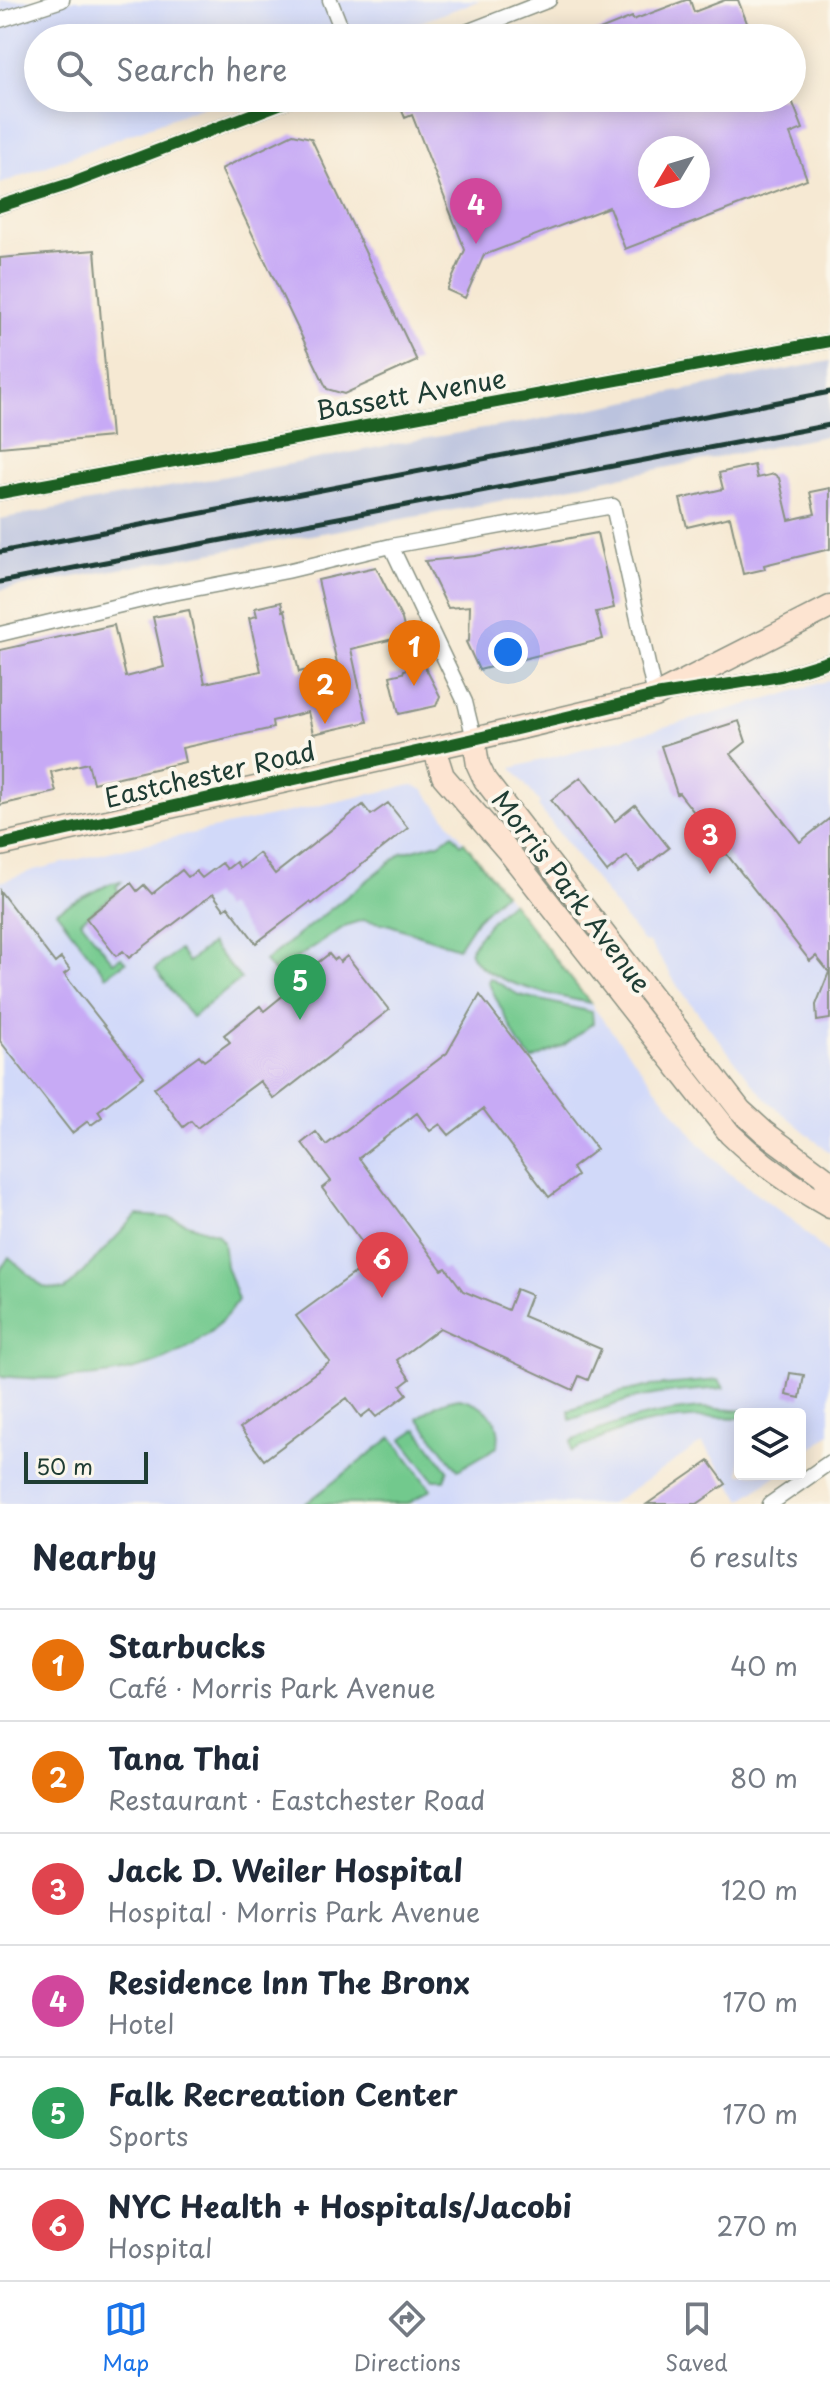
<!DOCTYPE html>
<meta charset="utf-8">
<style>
body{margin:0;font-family:"Playpen Sans",sans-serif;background:#f6f6f7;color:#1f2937}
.controls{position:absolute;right:24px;bottom:24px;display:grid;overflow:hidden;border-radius:8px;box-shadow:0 4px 20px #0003}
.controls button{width:72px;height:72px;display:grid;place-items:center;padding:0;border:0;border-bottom:2px solid #e0e1e3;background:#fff;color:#1f2937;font:40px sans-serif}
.compass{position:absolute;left:638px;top:136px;width:72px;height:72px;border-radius:50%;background:#fff;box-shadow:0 4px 20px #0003;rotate:232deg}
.scale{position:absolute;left:24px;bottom:20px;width:124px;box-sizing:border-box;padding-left:8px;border:4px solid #1f3d34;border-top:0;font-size:22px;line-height:28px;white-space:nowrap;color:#1f3d34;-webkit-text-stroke:6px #fbf7ec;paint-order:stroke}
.you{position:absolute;left:508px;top:652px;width:28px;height:28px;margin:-20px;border:6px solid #fff;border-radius:50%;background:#1a73e8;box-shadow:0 0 0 12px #1a73e833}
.badge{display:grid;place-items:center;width:52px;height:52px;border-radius:50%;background:#1a73e8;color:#fff;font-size:26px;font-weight:700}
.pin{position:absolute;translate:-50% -66px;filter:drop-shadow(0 2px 4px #0008)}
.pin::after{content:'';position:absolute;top:42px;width:28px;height:24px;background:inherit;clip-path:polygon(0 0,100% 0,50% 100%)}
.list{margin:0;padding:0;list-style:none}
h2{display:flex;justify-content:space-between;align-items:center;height:104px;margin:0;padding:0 32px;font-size:34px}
h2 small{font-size:26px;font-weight:400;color:#747a83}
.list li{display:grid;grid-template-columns:52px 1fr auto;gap:24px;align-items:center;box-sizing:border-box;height:112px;padding:0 32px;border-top:2px solid #e0e1e3}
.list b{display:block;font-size:30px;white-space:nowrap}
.list p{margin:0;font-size:26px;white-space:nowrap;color:#747a83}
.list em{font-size:26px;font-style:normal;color:#747a83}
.icon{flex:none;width:44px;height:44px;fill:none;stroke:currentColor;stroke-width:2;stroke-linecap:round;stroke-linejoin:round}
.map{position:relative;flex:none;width:830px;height:1504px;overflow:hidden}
.search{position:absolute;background:#fff;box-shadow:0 4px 20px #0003;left:24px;right:24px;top:24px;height:88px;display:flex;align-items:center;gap:20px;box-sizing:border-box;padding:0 28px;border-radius:44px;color:#747a83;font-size:30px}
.sheet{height:776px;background:#fff}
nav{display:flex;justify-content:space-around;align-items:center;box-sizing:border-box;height:112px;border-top:2px solid #e0e1e3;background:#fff;font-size:22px;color:#747a83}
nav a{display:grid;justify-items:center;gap:4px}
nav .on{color:#1a73e8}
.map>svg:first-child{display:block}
.built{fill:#d1d9f9}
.industrial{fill:#bbc3de}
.green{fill:#72c98d;stroke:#488360;stroke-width:2}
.building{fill:#c7aaf5;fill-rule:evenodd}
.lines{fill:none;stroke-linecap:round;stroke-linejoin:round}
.street-casing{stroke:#8a9384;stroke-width:17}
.secondary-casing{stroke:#8a9384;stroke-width:25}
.street{stroke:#fff;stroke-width:14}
.secondary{stroke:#fde4d1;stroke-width:22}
.rail{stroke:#1f3d34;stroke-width:5}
.cycleway-casing{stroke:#fbf7ec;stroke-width:17}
.cycleway{stroke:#1b5e20;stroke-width:12}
.labels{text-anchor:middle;stroke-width:8;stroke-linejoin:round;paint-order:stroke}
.street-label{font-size:26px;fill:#1f3d34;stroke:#fbf7ec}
</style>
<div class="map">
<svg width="830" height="1504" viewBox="0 0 830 1504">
<rect width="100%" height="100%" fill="#fbf7ec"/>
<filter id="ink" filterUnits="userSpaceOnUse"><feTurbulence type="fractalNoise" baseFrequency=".0125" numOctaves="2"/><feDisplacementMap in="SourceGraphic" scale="16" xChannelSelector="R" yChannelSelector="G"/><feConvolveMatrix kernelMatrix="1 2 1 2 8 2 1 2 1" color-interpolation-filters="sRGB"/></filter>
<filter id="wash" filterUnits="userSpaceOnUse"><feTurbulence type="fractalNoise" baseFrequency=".006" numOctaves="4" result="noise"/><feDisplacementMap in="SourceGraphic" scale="32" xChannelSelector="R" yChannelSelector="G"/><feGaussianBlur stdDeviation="1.8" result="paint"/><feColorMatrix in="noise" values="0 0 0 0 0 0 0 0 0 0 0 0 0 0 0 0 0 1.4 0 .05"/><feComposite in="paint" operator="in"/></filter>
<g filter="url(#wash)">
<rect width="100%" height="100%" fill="#f6e9d3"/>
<path class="built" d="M0 0H480L378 38H38V98H224L0 184Z
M830 680V1153L766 1099 750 1080 678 987 663 962 648 942 644 943 538 806 540 803 512 768 779 696Z
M412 785 424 790 699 1143 730 1174 790 1218 830 1256V1433L800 1458V1414H740V1474H778L742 1500 702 1443 610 1504H0V882L34 870 117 850Z"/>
<path class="industrial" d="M830 361V435L459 509 0 590V519L411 441 531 421Z"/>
<path class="green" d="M453 834 461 844 464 842 504 893 477 919 458 948 387 924 363 920 347 925 274 973 265 961 402 853 439 843Z
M121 882 116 887 119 891 81 921 113 962 121 957 126 962 106 976 56 911 111 883Z
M511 902 590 1003C561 997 476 982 470 950 481 931 494 916 511 902Z
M211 944 241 979 192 1017 155 969 179 950 188 962Z
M490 978 519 995 592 1012 593 1023 563 1046 532 1060 518 1042 488 982Z
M137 1215 171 1218 217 1234 223 1242 226 1266 238 1300C189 1377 83 1384 0 1376V1271L9 1257 43 1287 64 1290 72 1284Z
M719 1380 724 1388 665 1393 631 1399 570 1420 569 1410 618 1393 651 1386Z
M459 1398C482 1402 505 1420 497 1447L458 1470 418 1418C431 1408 442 1400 459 1398Z
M701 1408 782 1413 740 1414V1418C702 1416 662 1418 625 1429 607 1435 590 1444 572 1451L571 1441C617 1422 651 1412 701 1408Z
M417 1429 448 1470 444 1480H434L402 1439Z
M392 1437 431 1489 408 1504H305Z"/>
<g id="blocks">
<path class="building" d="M686 0H690L694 12 725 0H738L753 38H580L632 17 633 20Z
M420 98H791L803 129 790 134 807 179 625 249 609 207 484 255 465 298 447 290 465 250 412 115 405 118 400 106ZM650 148H698V196H650Z
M293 134 311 138 417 361 344 394 327 389 221 169Z
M95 250 111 437 0 447V258Z
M754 465 757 478 774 474 779 478 789 520 815 514 810 492 830 488V549L764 565 765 569 743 574 730 517 687 527 680 499 723 489 719 473Z
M597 533 614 608 596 612 603 639 479 670 466 642 469 641 470 606 448 608 425 561 475 556Z
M376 567 402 619 406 636 351 649 367 722 313 734 308 712 272 721 273 728 182 748 185 762 93 783 88 763 51 772 56 792 0 805V650L114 625 126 677 164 667 153 617 189 610 205 683 261 671 249 618 257 616 255 608 281 602 283 611 285 610 299 672 337 663 318 580Z
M424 665 440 696 436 706 399 714 390 676 403 673 404 670Z
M739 721 746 742 731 754 800 842 830 818V1019L817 1021 816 1005 829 972 816 956 810 961 679 793 677 794 661 746Z
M581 777 615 821 635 805 669 848 639 871 627 856 607 872 551 800Z
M388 803 408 828 312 904 310 902 256 943 228 906 224 909 213 894 129 958 123 951 116 956 86 918 131 883 137 891 144 885 152 894 182 870 188 877 196 871 202 878 222 863 227 869 236 862 240 868 259 853 275 874 363 805 371 815Z
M0 891 55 963 61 958 70 970 64 974 144 1076 98 1111 102 1117 91 1125 88 1121 72 1133 0 1041Z
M329 954 334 960 337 958 340 962 347 956 389 1010 274 1099 260 1081 197 1128 191 1121 183 1127 154 1088 199 1055 204 1061 230 1042 224 1035 260 1006 264 1011 301 981 298 978Z
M480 995 597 1149 572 1168 577 1176 549 1197 483 1109 449 1135 440 1124 430 1131 417 1113 359 1158 442 1270 446 1268 463 1291 508 1310 516 1289 531 1295 523 1316 601 1349 588 1380 579 1376 573 1390 440 1328 397 1360 410 1379 401 1386 407 1394 376 1417 370 1410 361 1417 347 1398 264 1460 240 1428 330 1362 296 1316 374 1259 322 1188 331 1181 302 1143 316 1132 326 1145 447 1053Z
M790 1373 804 1375 800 1398 786 1395Z
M709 1461 726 1484 697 1504H647Z"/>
</g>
</g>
<g filter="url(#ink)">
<use href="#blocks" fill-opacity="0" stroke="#8a9384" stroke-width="2"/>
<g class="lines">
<g class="street-casing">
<path id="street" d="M330 0 345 38
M0 20 62 0
M451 38 549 0
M0 206 70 184 295 98
M0 493 830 341
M391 546 465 702 474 739
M0 634 163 595 287 571 391 546 613 506 655 696 781 676 830 661
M770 1504 830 1462"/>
</g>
<g class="secondary-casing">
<path id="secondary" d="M474 739 478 765 485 780 740 1110 764 1132 823 1176 830 1188
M434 748 443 776 508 851 730 1134C759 1162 794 1187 830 1207
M0 845 474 739 655 696 830 607"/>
</g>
<use href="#street" class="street"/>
<use href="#secondary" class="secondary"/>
<path class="rail" d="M0 552 830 392
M0 582 830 425"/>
<g class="cycleway-casing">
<path id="cycleway" d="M0 206 70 184 295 98
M0 493 830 341
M0 845 474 739 655 696 781 676 830 661"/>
</g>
<use href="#cycleway" class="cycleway"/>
</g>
</g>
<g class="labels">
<g class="street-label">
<text transform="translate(411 395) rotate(-10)" y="9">Bassett Avenue</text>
<text transform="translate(210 775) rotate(-13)" y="9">Eastchester Road</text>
<text transform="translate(571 892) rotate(53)" y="9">Morris Park Avenue</text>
</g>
</g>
</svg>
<div class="controls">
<button><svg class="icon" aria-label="layers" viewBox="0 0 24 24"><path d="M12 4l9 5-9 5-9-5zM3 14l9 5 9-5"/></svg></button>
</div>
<svg class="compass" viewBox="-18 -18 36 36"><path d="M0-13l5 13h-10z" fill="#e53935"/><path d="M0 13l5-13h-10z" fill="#747a83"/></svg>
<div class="scale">50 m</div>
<div class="you"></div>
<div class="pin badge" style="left:414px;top:686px;background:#e8710a">1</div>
<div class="pin badge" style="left:325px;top:724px;background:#e8710a">2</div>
<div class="pin badge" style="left:710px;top:874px;background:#e0444e">3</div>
<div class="pin badge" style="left:476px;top:244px;background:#d1479c">4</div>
<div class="pin badge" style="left:300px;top:1020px;background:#2e9e5b">5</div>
<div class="pin badge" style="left:382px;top:1298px;background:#e0444e">6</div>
<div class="search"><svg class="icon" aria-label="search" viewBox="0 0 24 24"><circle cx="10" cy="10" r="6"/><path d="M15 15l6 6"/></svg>Search here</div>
</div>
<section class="sheet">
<h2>Nearby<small>6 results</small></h2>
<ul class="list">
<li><span class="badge" style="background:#e8710a">1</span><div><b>Starbucks</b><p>Café · Morris Park Avenue</p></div><em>40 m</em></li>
<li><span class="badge" style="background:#e8710a">2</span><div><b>Tana Thai</b><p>Restaurant · Eastchester Road</p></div><em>80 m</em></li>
<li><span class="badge" style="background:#e0444e">3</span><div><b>Jack D. Weiler Hospital</b><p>Hospital · Morris Park Avenue</p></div><em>120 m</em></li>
<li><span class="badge" style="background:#d1479c">4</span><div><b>Residence Inn The Bronx</b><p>Hotel</p></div><em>170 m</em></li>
<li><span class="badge" style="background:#2e9e5b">5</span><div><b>Falk Recreation Center</b><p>Sports</p></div><em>170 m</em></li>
<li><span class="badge" style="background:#e0444e">6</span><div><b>NYC Health + Hospitals/Jacobi</b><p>Hospital</p></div><em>270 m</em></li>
</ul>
</section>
<nav>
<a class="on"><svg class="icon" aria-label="map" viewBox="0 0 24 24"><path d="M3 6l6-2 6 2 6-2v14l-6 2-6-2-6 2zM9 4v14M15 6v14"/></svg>Map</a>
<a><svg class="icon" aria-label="directions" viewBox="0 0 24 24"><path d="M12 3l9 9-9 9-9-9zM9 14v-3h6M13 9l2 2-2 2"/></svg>Directions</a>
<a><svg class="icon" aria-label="saved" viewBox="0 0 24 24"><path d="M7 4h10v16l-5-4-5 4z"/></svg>Saved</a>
</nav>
